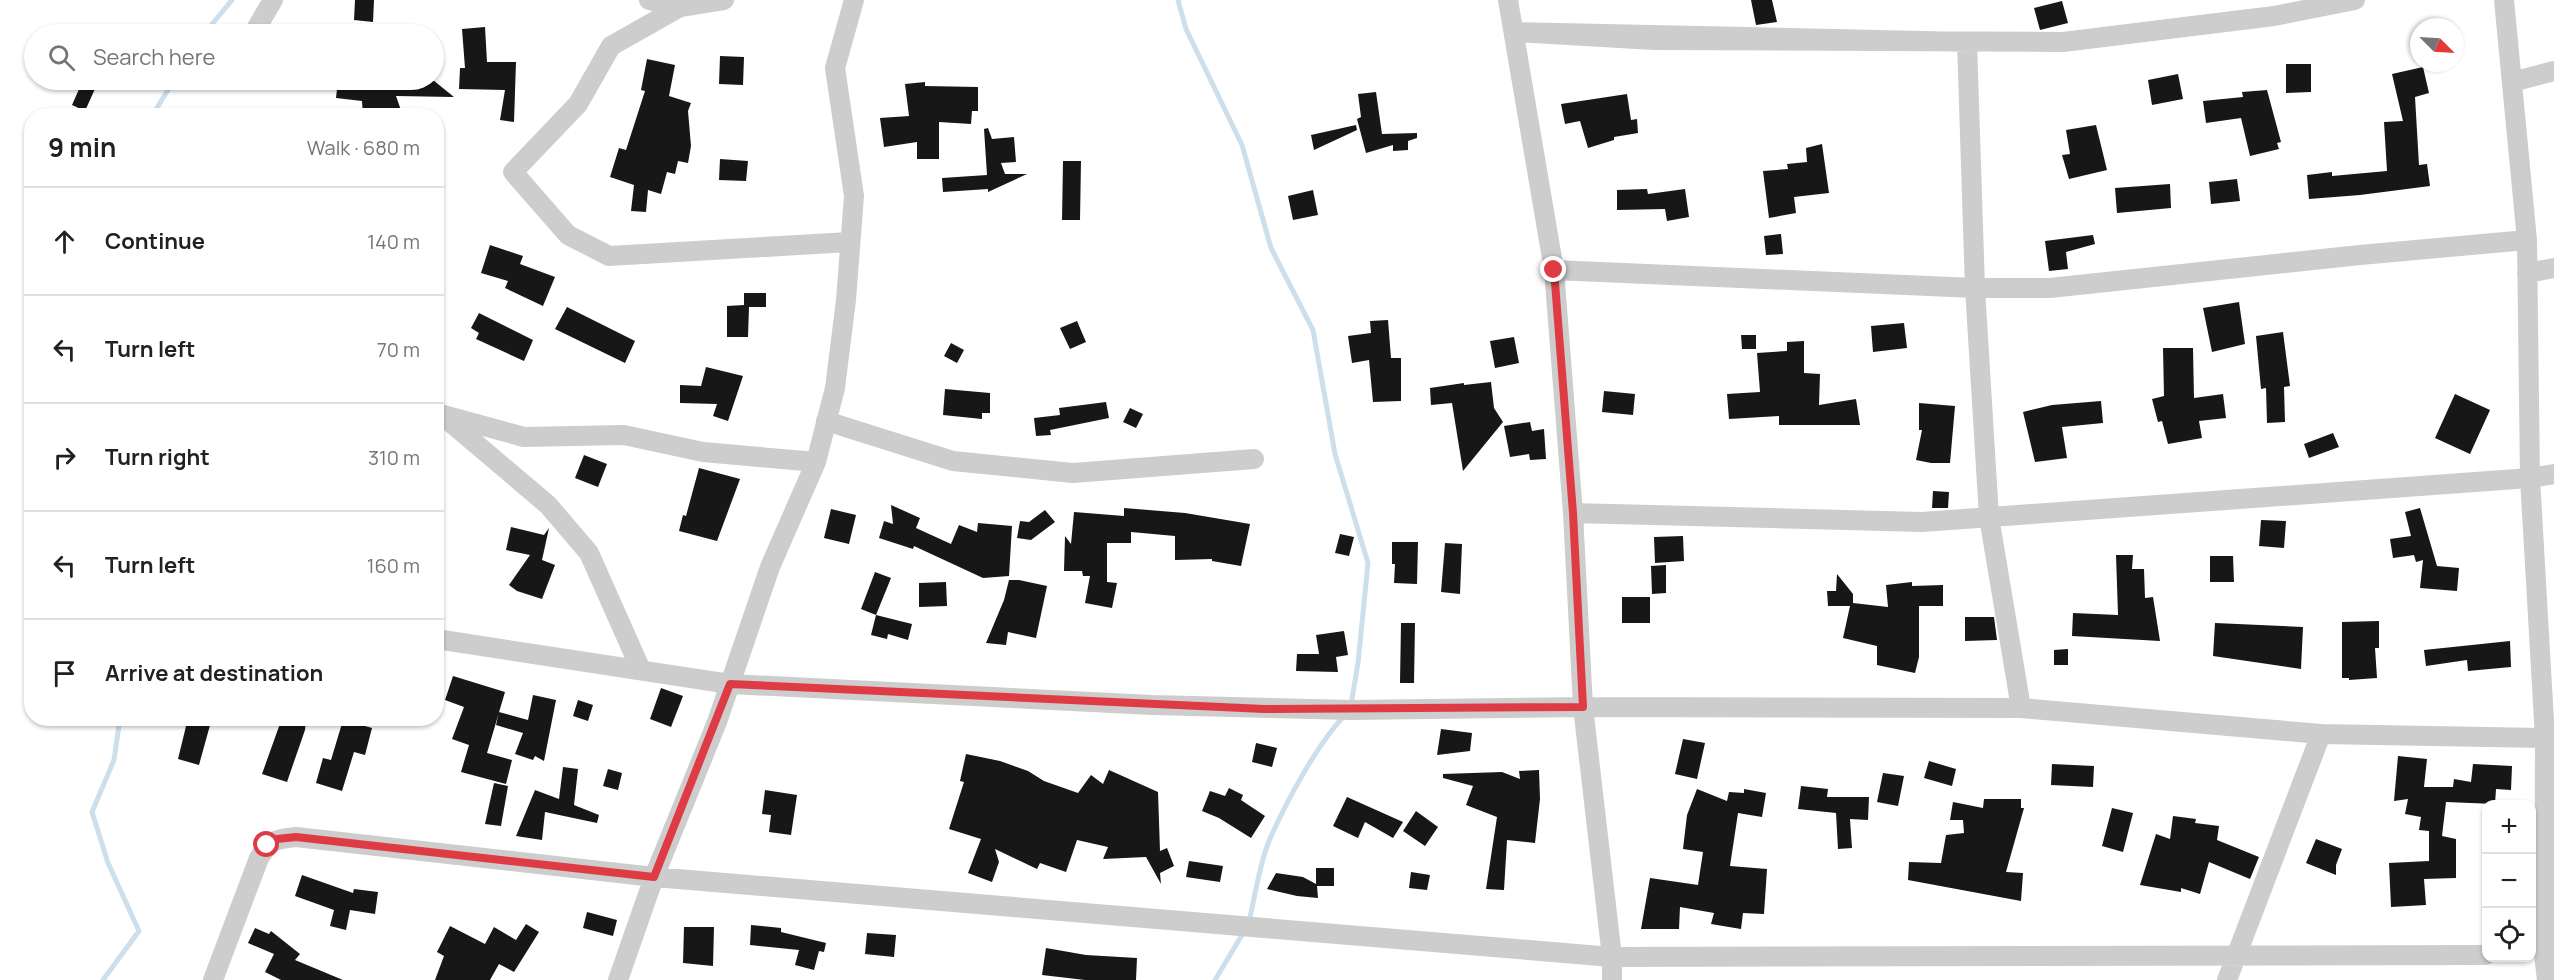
<!DOCTYPE html>
<meta charset="utf-8">
<style>
body{margin:0;font-family:Manrope,sans-serif;background:#f2f2f2;color:#202124}
.controls{position:absolute;right:18px;bottom:18px;display:grid;overflow:hidden;border-radius:12px;box-shadow:0 2px 4px #0004}
.controls button{width:54px;height:54px;display:grid;place-items:center;padding:0;border:0;border-bottom:2px solid #e0e0e0;background:#fff;color:#202124;font:30px sans-serif}
.compass{position:absolute;left:2410px;top:18px;width:54px;height:54px;border-radius:50%;background:#fff;box-shadow:0 2px 4px #0004;rotate:114deg}
.stop{position:absolute;width:18px;height:18px;margin:-14px;border:4px solid #de3b45;border-radius:50%;background:#fff}
.stop.end{background:#de3b45;border-color:#fff;box-shadow:0 2px 6px #0008}
.list{margin:0;padding:0;list-style:none}
h2{display:flex;justify-content:space-between;align-items:center;height:78px;margin:0;padding:0 24px;font-size:26px}
h2 small{font-size:20px;font-weight:400;color:#757577}
.list li{display:grid;grid-template-columns:39px 1fr auto;gap:18px;align-items:center;box-sizing:border-box;height:108px;padding:0 24px;border-top:2px solid #e0e0e0}
.list b{display:block;font-size:22px;white-space:nowrap}
.list em{font-size:20px;font-style:normal;color:#757577}
.icon{flex:none;width:33px;height:33px;fill:none;stroke:currentColor;stroke-width:2;stroke-linecap:round;stroke-linejoin:round}
.map{position:relative;flex:none;width:2554px;height:980px;overflow:hidden}
.search{position:absolute;background:#fff;box-shadow:0 2px 4px #0004;left:24px;top:24px;width:420px;height:66px;display:flex;align-items:center;gap:15px;box-sizing:border-box;padding:0 21px;border-radius:33px;color:#757577;font-size:22px}
.panel{position:absolute;background:#fff;box-shadow:0 2px 4px #0004;left:24px;top:108px;width:420px;height:618px;border-radius:24px}
.map>svg:first-child{display:block}
.lines{fill:none;stroke-linecap:round;stroke-linejoin:round}
.stream{stroke:#ccdfeb;stroke-width:5}
.building{fill:#171717}
.minor{stroke:#cdcdcd;stroke-width:20}
.route{stroke:#de3b45;stroke-width:8}
</style>
<div class="map">
<svg width="2554" height="980" viewBox="0 0 2554 980">
<rect width="100%" height="100%" fill="#fff"/>
<g class="lines">
<path class="stream" d="M1178 0 1186 29 1242 145 1271 248 1313 330 1335 454 1368 563 1358 663 1351 705
M204 34 232 0
M152 116 174 80
M1249 922C1255 896 1259 866 1269 841 1285 804 1317 744 1345 715
M103 980 139 931 108 863 92 812 114 760 120 718
M1215 980 1245 930"/>
</g>
<path class="building" d="M355 0H374L373 22 354 20Z
M1751 0H1772L1777 22 1756 25Z
M2062 1 2068 23 2040 30 2034 8Z
M485 27 487 62H516L514 122 500 120 505 90 459 89 460 68H465L462 29Z
M720 56 744 57 743 85 719 84Z
M647 59 675 65 669 96 691 103 688 111 691 146 688 163 678 161 675 174 667 172 661 194 648 190 646 212 631 211 634 185 610 177 619 148 626 150 645 91 641 90Z
M2286 64H2311V92L2286 93Z
M2423 67 2429 93 2415 97 2419 165 2427 164 2430 186 2360 195 2309 199 2307 175 2332 172V176L2387 171 2384 122 2403 121 2392 74Z
M2178 74 2183 99 2152 105 2148 80Z
M83 80H99L85 111 72 105Z
M338 80H433L454 97 396 96 403 116H363L362 101 336 98Z
M925 82V86L978 87V111H972L971 124 939 122V159H917V142L884 147 880 118 909 116 905 84Z
M2267 90 2281 142 2277 143 2279 149 2250 156 2241 118 2206 123 2203 101 2243 97 2242 92Z
M1376 92 1382 134 1417 133V138L1408 141V150L1393 151V145L1366 153 1357 119 1361 117 1358 94Z
M1627 94 1631 120 1637 119 1638 133 1614 137V140L1588 148 1580 121 1565 124 1561 104Z
M1356 125 1357 130 1314 150 1311 135Z
M2096 125 2107 170 2069 179 2062 155 2070 154 2066 130Z
M988 128 992 139 1014 137 1016 162 1001 163 1005 174H1027L988 192V189L943 192 942 178 987 175 984 129Z
M1822 144 1829 193 1794 197 1796 213 1769 218 1763 171 1788 169 1787 164 1807 162 1806 148Z
M720 159 748 161 746 181 719 180Z
M1063 161H1081L1080 220H1062Z
M2237 179 2240 201 2211 204 2209 182Z
M2170 184 2171 208 2117 213 2115 188Z
M1647 189 1648 194 1685 189 1689 217 1667 221 1665 209 1617 210V190Z
M1313 190 1318 215 1293 220 1288 196Z
M1781 234 1783 254 1766 255 1764 236Z
M2093 235 2095 244 2066 252 2068 269 2049 271 2045 241Z
M490 245 523 256 520 264 555 277 543 306 505 288 508 281 481 273Z
M744 293H766V307H749L748 337H727V306L744 305Z
M2239 302 2245 344 2212 352 2203 308Z
M567 307 635 341 625 363 555 329Z
M479 313 533 340 524 361 476 339 479 333 471 328Z
M1388 320 1391 358H1401V401L1373 402 1369 360 1352 363 1348 336 1371 333 1370 321Z
M1077 321 1086 342 1070 349 1060 328Z
M1904 323 1907 348 1873 352 1871 326Z
M2283 332 2290 386 2284 387 2285 422 2267 423 2266 388 2261 389 2256 336Z
M1741 335H1756V349H1742Z
M1514 337 1519 363 1495 368 1490 341Z
M1804 341V373L1820 374 1819 405 1856 399 1860 425H1779V416L1729 419 1727 394 1760 392 1757 353 1787 351V342Z
M951 343 964 350 957 363 944 356Z
M2163 348H2193L2194 398 2223 394 2226 418 2199 421 2202 438 2168 444 2162 421 2158 422 2152 399 2164 396Z
M706 367 743 376 728 421 713 416 717 404 680 403V385L701 386Z
M1491 382 1494 408 1503 422 1463 471 1452 403 1431 405 1430 388 1464 383V385Z
M945 389 990 393V413H982V419L943 415Z
M1604 391 1635 394 1633 415 1602 412Z
M2455 394 2490 410 2470 454 2435 438Z
M2101 401 2103 423 2062 427 2067 458 2035 462 2023 412 2052 405Z
M1106 402 1109 418 1050 430 1051 435 1036 436 1034 418 1060 415 1059 408Z
M1919 403 1955 406 1950 463H1931L1916 460 1922 430H1919Z
M1130 408 1143 414 1136 428 1123 422Z
M1530 422 1532 431 1544 429 1546 459 1530 460 1529 454 1510 457 1504 426Z
M2333 433 2339 447 2309 458 2304 444Z
M584 455 607 464 598 487 575 478Z
M699 468 740 479 717 541 679 531 683 515 686 516Z
M1933 491 1949 492 1948 508H1932Z
M891 505 920 518 916 528 951 544 959 525 977 532 978 523 1012 526 1009 576 983 578 914 546 913 549 879 538 884 521 893 524Z
M1124 508 1185 513 1250 524 1241 566 1212 561V559L1175 560V536L1131 532V543H1107V582L1117 583 1112 608 1085 603 1090 576H1083L1082 571H1064L1065 536 1071 544 1074 512 1124 516Z
M2420 508 2437 566 2459 568 2457 591 2420 588 2423 560 2416 562 2414 555 2393 558 2390 539 2411 536 2405 512Z
M831 509 856 515 849 544 824 538Z
M1045 510 1055 522 1031 540 1017 538 1020 521 1029 522Z
M2261 520 2286 521 2284 548 2259 546Z
M511 527 544 535 549 528 542 560 555 565 542 599 517 591 509 585 530 555 506 550Z
M1340 534 1354 537 1349 556 1335 553Z
M1683 536 1684 561 1655 563 1654 537Z
M1392 542H1418L1417 584 1394 583 1395 564H1392Z
M1445 543 1462 544 1460 594 1441 592Z
M2116 555H2133L2132 569H2144L2145 598 2153 597 2160 641 2072 636 2073 613 2118 615Z
M2210 556H2233L2234 582H2210Z
M1666 565V593L1652 594 1651 566Z
M875 572 891 578 876 615 861 609Z
M1837 574 1853 594V603L1888 607 1886 585 1912 582V586L1943 585V606H1919V657L1915 673 1877 665V646L1843 638 1850 606H1828L1827 591H1836Z
M1009 580H1019L1047 586 1036 638 1008 632 1006 645 986 643 1004 600Z
M946 582 947 606 919 607V583Z
M1622 597H1650V623H1622Z
M876 615 912 624 908 640 888 634 887 639 871 635Z
M1965 617H1994L1997 640 1965 641Z
M2379 621V648H2375L2377 678 2349 680V678H2342V622Z
M1401 623H1415L1414 683H1400Z
M2215 623 2303 627 2301 669 2213 656Z
M1344 631 1348 655 1336 657 1338 672 1296 671 1297 654H1319L1316 635Z
M2510 641 2511 667 2468 671 2467 660 2426 666 2424 650Z
M2068 649V665H2054V650Z
M453 676 505 692 487 753 512 760 506 784 461 772 469 745 452 739 464 707 445 700Z
M661 688 683 696 671 727 650 719Z
M533 695 556 700 544 761 535 756 533 760 515 754 523 733 496 725 499 712 528 720Z
M578 700 593 705 588 721 573 716Z
M188 718H212L199 765 178 759Z
M282 718H306L305 730 287 782 262 774Z
M343 720 372 728 365 755 354 752 342 791 316 783 323 758 331 760Z
M1441 729 1472 733 1470 751 1437 755Z
M1683 739 1705 743 1697 779 1675 774Z
M1256 743 1277 748 1272 767 1252 762Z
M966 754 1000 761 1028 771 1044 781 1078 793 1091 775 1103 784 1109 770 1158 792 1160 851 1167 848 1174 866 1160 873 1161 884 1146 857 1103 859 1108 847 1077 840 1066 872 1040 863 1037 869 995 849 999 862 992 882 968 873 981 839 949 829 964 782 960 781Z
M2398 756 2427 759 2424 787H2453L2454 779 2471 782 2473 764 2512 766 2511 790 2496 789 2495 804 2446 802 2442 836 2456 839V878L2424 879 2426 905 2391 907 2389 863 2429 861V831L2419 830 2421 817 2405 814 2408 799 2394 801Z
M1929 761 1956 769 1952 786 1924 778Z
M2052 764 2094 766 2093 787 2051 785Z
M563 767 578 769 574 805 599 815 597 823 545 812 542 840 516 836 535 790 559 799Z
M608 769 622 773 618 790 603 786Z
M1539 770 1540 799 1535 843 1507 840 1504 890 1486 889 1497 817 1466 805 1473 786 1443 778V774L1502 772 1520 779 1519 771Z
M1883 773 1904 776 1898 806 1877 802Z
M494 783 508 786 501 826 485 824Z
M1801 786 1828 789 1827 797H1869L1868 820 1850 819 1852 848 1838 849 1836 813 1798 809Z
M1229 788 1243 795 1241 800 1265 816 1251 838 1219 818 1202 811 1210 791 1225 796Z
M1697 789 1727 801 1729 792 1744 793V789L1766 793 1762 817 1738 813 1730 866 1767 869 1764 914 1743 913 1741 929 1711 924 1714 913 1680 907 1679 929H1641L1650 878 1698 885 1703 852 1683 849 1687 815Z
M765 790 797 795 791 835 769 832 771 815 762 814Z
M1347 797 1403 822 1393 838 1365 822 1358 838 1333 826Z
M1984 799H2021V808H2024L2006 872 2023 873 2021 901 1908 880 1909 862 1941 863 1946 835 1964 833 1963 820H1950L1953 802 1983 808Z
M2112 808 2133 813 2123 852 2102 846Z
M1416 811 1438 827 1425 846 1403 831Z
M2173 816 2196 819 2195 823 2219 826 2217 840 2259 857 2250 879 2209 862 2200 894 2181 888V892L2140 885 2156 834 2170 839Z
M2316 839 2342 849 2336 865V875L2306 863Z
M1189 861 1223 866 1220 882 1186 877Z
M1316 868H1334V886H1317L1318 898 1297 896 1267 889 1276 873 1303 877 1316 884Z
M1411 872 1430 875 1427 890 1409 888Z
M302 875 353 893 354 889 378 892 375 914 350 910 346 930 330 926 334 910 295 896Z
M587 912 617 920 613 936 583 928Z
M526 924 539 932 514 972 499 964 490 980H435L444 956 437 952 450 926 485 944 494 927 516 940Z
M751 925 781 928V932L826 943 824 952 819 951 814 970 795 965 799 950 750 945Z
M684 927H714L713 966 683 963Z
M255 928 269 934 271 931 300 954 295 960 343 980H281L265 972 274 954 248 943Z
M867 933 896 935 894 957 865 954Z
M1046 948 1086 955 1137 958 1136 980H1085L1042 975Z"/>
<g class="lines">
<path class="minor" d="M649 0 680 7 724 0
M1508 0 1554 270 1573 513 1583 707 1612 957V980
M2504 0 2527 240 2530 478 2545 738 2544 954 2547 980
M680 7 611 46 578 104 513 172 568 235 609 256 850 242
M253 34 273 0
M1967 42 1514 32 1654 40 2063 42 2274 16 2355 0
M1967 42 1975 288 1989 517 2021 708
M2512 82 2554 71
M1554 270 1975 288H2050L2360 255 2527 240
M2527 273 2554 268
M436 413 524 437 624 435 703 452 816 462
M449 421 548 505 589 553 641 670
M826 421 953 461 1073 473 1254 459
M1573 513 1922 522 2530 478 2554 474
M436 639 730 684 1152 705 1351 710 1583 707 2021 708 2321 734 2545 738 2554 736
M213 980 259 858C271 840 275 839 296 837L654 877 1612 957 2486 955
M618 980 654 877 717 722 770 567 816 462 835 388 846 300 854 196 835 68 854 0
M2227 980 2321 734"/>
</g>
<g class="lines">
<path class="route" d="M267 845 277 839 296 837 654 877 730 684 1264 709 1583 707 1573 513 1554 270"/>
</g>
</svg>
<div class="controls">
<button>+</button>
<button>−</button>
<button><svg class="icon" aria-label="locate" viewBox="0 0 24 24"><circle cx="12" cy="12" r="6"/><path d="M12 2v4M12 18v4M2 12h4M18 12h4"/></svg></button>
</div>
<svg class="compass" viewBox="-18 -18 36 36"><path d="M0-13l5 13h-10z" fill="#e53935"/><path d="M0 13l5-13h-10z" fill="#757577"/></svg>
<div class="stop" style="left:267px;top:845px"></div>
<div class="stop end" style="left:1554px;top:270px"></div>
<div class="search"><svg class="icon" aria-label="search" viewBox="0 0 24 24"><circle cx="10" cy="10" r="6"/><path d="M15 15l6 6"/></svg>Search here</div>
<section class="panel">
<h2>9 min<small>Walk · 680 m</small></h2>
<ul class="list">
<li><svg class="icon" aria-label="ahead" viewBox="0 0 24 24"><path d="M12 20V5M6 11l6-6 6 6"/></svg><div><b>Continue</b></div><em>140 m</em></li>
<li><svg class="icon" aria-label="left" viewBox="0 0 24 24"><path d="M17 20v-9H6M10 6l-5 5 5 5"/></svg><div><b>Turn left</b></div><em>70 m</em></li>
<li><svg class="icon" aria-label="right" viewBox="0 0 24 24"><path d="M7 20v-9h11M14 6l5 5-5 5"/></svg><div><b>Turn right</b></div><em>310 m</em></li>
<li><svg class="icon" aria-label="left" viewBox="0 0 24 24"><path d="M17 20v-9H6M10 6l-5 5 5 5"/></svg><div><b>Turn left</b></div><em>160 m</em></li>
<li><svg class="icon" aria-label="arrive" viewBox="0 0 24 24"><path d="M6 21V4h12l-3 4 3 4H6"/></svg><div><b>Arrive at destination</b></div></li>
</ul>
</section>
</div>
